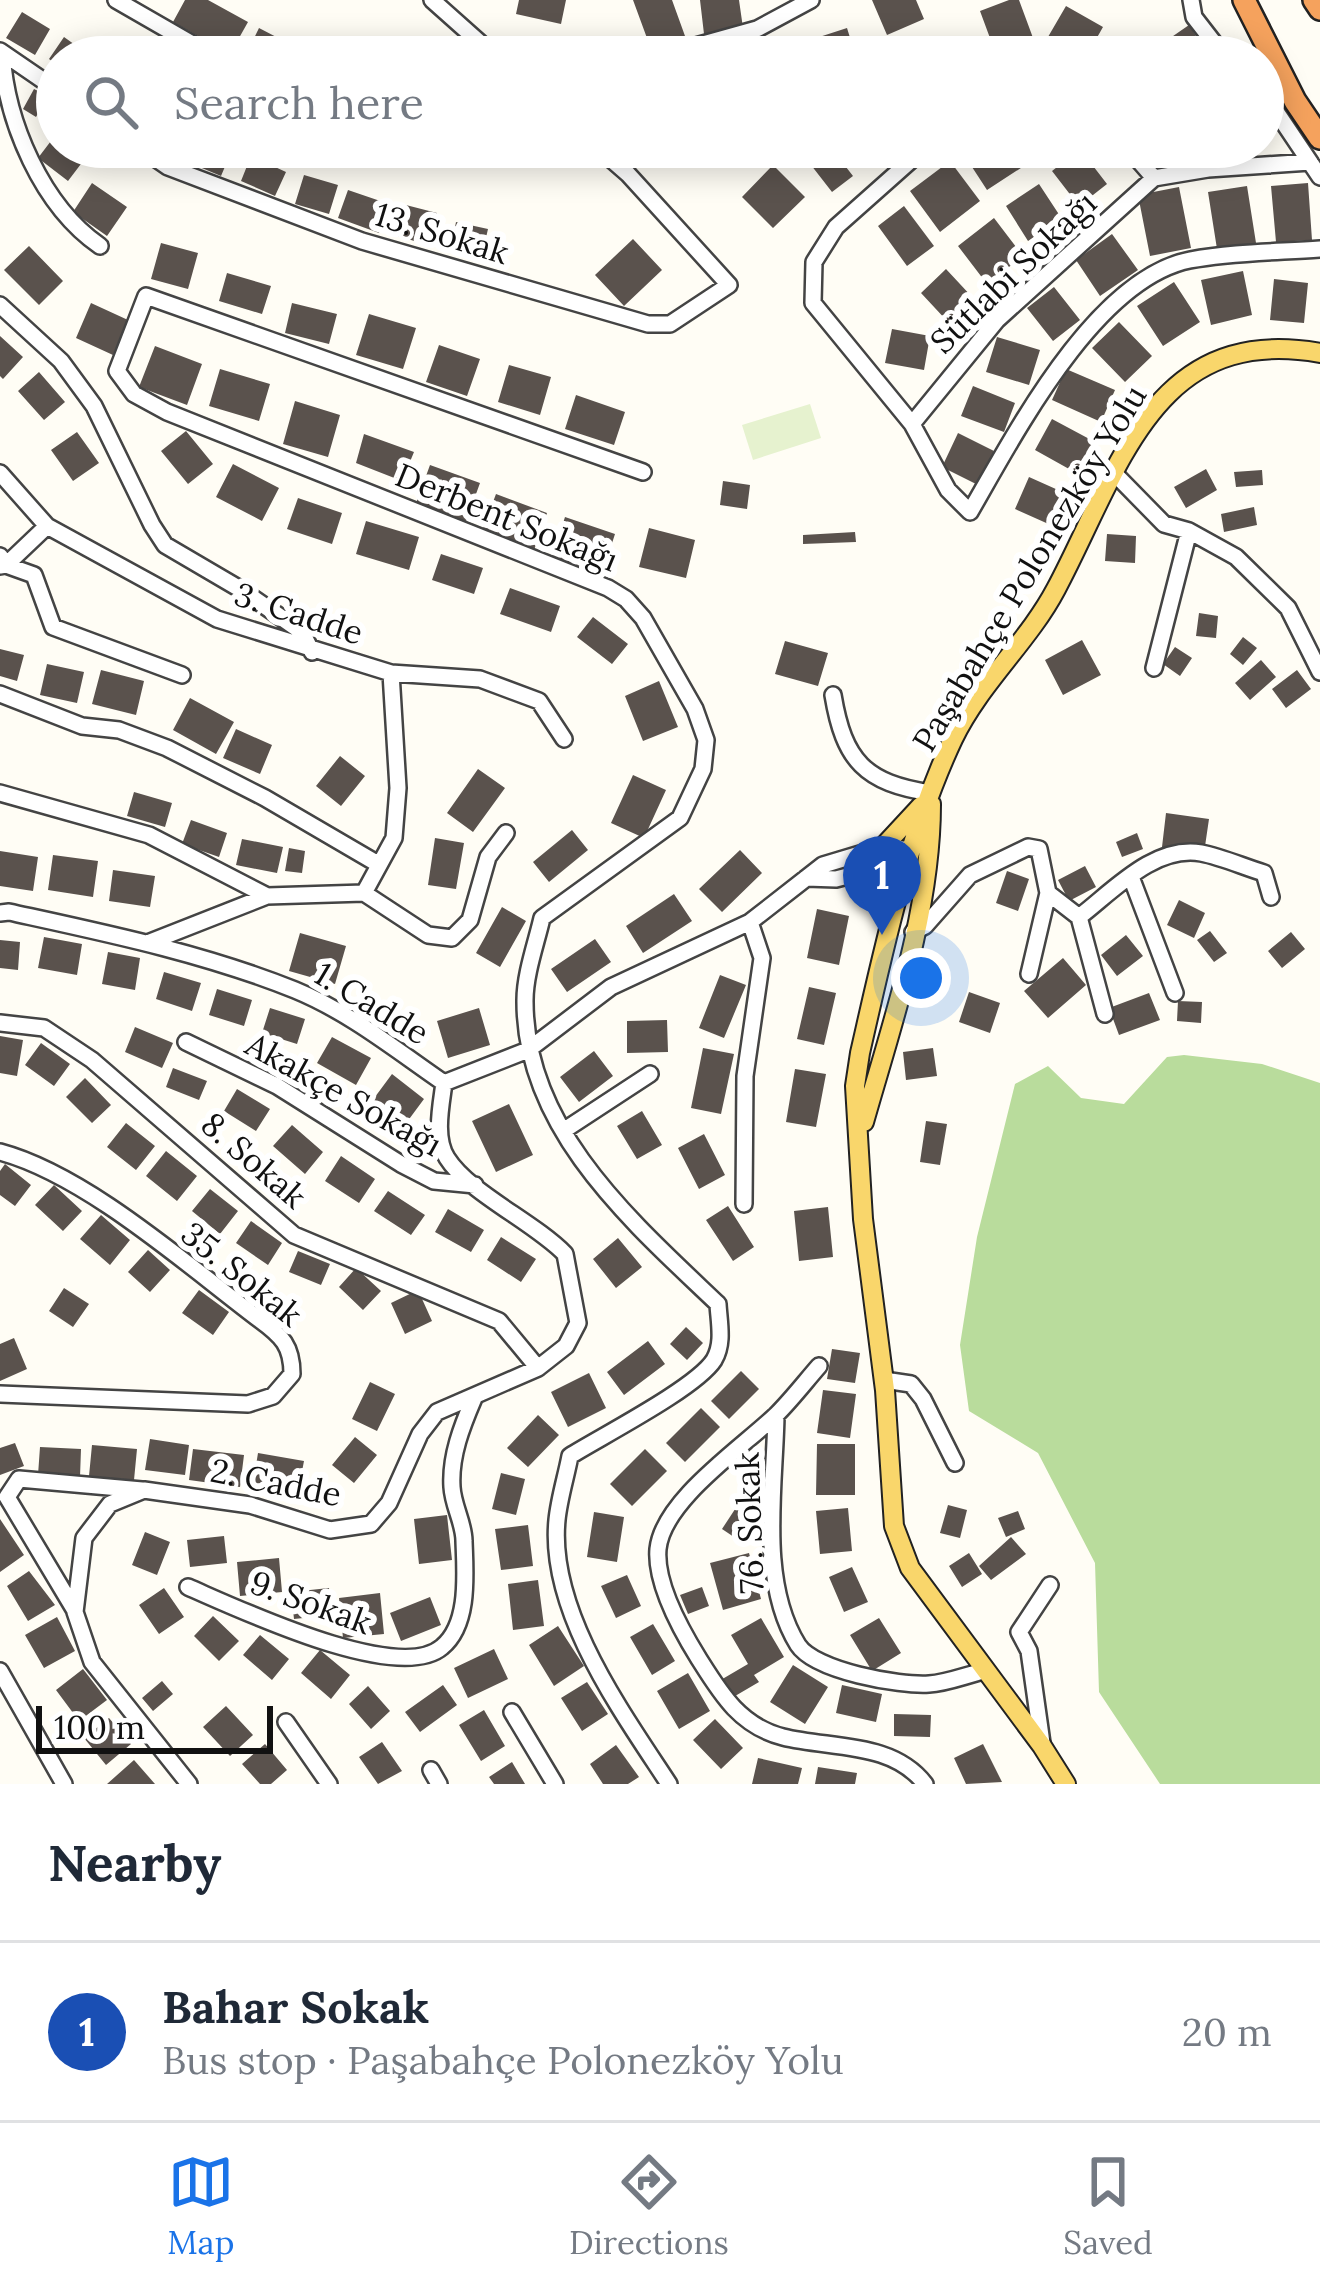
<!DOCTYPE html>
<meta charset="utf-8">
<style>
body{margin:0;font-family:Lora,serif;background:#f2f2f3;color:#1f2937}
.scale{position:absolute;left:36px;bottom:30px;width:237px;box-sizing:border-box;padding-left:12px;border:6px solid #111;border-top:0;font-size:33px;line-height:42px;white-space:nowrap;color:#111;-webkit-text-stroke:9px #fff;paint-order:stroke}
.you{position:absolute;left:921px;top:978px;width:42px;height:42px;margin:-30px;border:9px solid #fff;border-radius:50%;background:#1a73e8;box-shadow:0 0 0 18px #1a73e833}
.badge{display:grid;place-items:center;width:78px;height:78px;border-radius:50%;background:#1a73e8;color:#fff;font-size:39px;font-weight:700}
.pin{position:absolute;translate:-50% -99px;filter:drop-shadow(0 3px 6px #0008)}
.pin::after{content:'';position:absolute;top:63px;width:42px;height:36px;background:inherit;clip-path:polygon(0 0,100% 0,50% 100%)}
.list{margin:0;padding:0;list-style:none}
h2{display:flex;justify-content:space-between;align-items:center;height:156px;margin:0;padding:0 48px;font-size:51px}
h2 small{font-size:39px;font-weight:400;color:#747a83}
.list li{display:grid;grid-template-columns:78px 1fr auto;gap:36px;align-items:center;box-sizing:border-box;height:180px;padding:0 48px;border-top:3px solid #e0e1e3}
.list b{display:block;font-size:45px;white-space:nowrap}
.list p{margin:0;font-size:39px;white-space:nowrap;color:#747a83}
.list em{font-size:39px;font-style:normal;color:#747a83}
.icon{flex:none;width:66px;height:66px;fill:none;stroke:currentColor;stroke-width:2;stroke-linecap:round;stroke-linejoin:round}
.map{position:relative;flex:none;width:1320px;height:1784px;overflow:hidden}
.search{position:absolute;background:#fff;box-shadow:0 6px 30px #0003;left:36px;right:36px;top:36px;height:132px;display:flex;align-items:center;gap:30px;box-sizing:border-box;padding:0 42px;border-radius:66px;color:#747a83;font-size:45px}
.sheet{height:336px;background:#fff}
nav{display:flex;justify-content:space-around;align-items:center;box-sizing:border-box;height:168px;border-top:3px solid #e0e1e3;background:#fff;font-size:33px;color:#747a83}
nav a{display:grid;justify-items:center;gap:6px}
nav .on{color:#1a73e8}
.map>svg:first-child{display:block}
.forest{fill:#b9dc9c}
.pitch{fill:#e6f2cf}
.building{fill:#5a524d}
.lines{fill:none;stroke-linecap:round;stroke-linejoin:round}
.minor-casing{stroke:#444;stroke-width:20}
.major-casing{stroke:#222;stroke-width:22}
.highway-casing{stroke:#222;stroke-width:26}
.minor{stroke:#fff;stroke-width:15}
.major{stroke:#f9d66b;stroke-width:18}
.highway{stroke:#f5a25d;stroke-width:21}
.labels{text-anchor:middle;stroke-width:12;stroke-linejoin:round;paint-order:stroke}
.street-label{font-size:33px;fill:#111;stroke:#fff}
</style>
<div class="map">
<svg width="1320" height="1784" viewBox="0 0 1320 1784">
<rect width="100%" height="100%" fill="#fffdf5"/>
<path class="forest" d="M1184 1055 1262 1064 1320 1083V1784H1160L1099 1692 1095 1563 1038 1453 969 1411 960 1345 977 1237 1015 1084 1048 1066 1081 1098 1124 1104 1167 1057Z"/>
<path class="pitch" d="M810 404 821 438 753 460 742 425Z"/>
<path class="building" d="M185 0H208L248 22 230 54 173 22Z
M519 0H566L561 24 516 14Z
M633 0H672L685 36 651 49Z
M700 0H739L743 28 704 34Z
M872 0H916L924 19 887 35Z
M1009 0H1019L1036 46 997 57 980 11Z
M1066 6 1103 27 1086 57H1056L1041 49Z
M22 12 50 29 35 55 6 38Z
M1189 25 1198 39 1172 56 1163 43Z
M259 28 309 54 308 57H245Z
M847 28 856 57H816L810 40Z
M64 37 92 57H57V65L49 59Z
M34 89 48 96 36 117 23 109Z
M57 133V147H75L87 156 68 181 38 158Z
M197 147 232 150 221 176 190 163Z
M476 147H511L507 165 474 158Z
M959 147H1016L1027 164 987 190Z
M1176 147H1216L1212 161 1175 151Z
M832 149 853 176 832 192 811 165Z
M1080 149 1107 184 1079 206 1052 171Z
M251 156 286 172 275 196 241 181Z
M950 161 980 201 940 232 910 191Z
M773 165 805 197 773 228 742 197Z
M304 175 338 185 329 214 295 204Z
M92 183 127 207 107 236 73 212Z
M1308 183 1312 240 1276 242 1271 186Z
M1039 184 1062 219 1028 241 1006 206Z
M1247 186 1256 243 1217 249 1208 192Z
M1179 187 1191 248 1150 256 1138 195Z
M348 190 389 204 379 233 338 218Z
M402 204 437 213 428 245 394 235Z
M904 206 934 246 907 266 878 226Z
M994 218 1023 256 987 284 958 246Z
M456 222 488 229 481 259 450 252Z
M1112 234 1138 270 1100 296 1076 260Z
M633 239 662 270 624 306 595 275Z
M161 243 198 253 188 289 151 279Z
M29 246 63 281 39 305 4 270Z
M946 269 973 298 948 322 921 293Z
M1243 271 1252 315 1211 325 1201 280Z
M227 273 271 286 262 314 219 301Z
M1274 279 1308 283 1304 323 1270 320Z
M1174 282 1200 322 1163 346 1137 306Z
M1054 287 1080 320 1053 341 1027 308Z
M91 303 128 320 113 355 76 338Z
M292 303 337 314 329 344 285 333Z
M369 314 416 328 403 369 356 355Z
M1119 322 1152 356 1125 382 1092 348Z
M892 329 930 336 924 370 885 363Z
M0 336 23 357 3 379 0 376Z
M997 337 1040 350 1029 385 986 372Z
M439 345 480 359 467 396 426 382Z
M155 346 202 364 187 405 139 387Z
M509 365 551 377 540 415 498 402Z
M220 369 270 384 259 421 209 406Z
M1066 369 1115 390 1101 422 1052 400Z
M39 372 65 402 44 420 18 391Z
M973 386 1015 403 1004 432 961 416Z
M576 395 625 412 614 445 565 429Z
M295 401 340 415 328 457 283 444Z
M1052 419 1095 442 1078 474 1035 450Z
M186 431 213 464 188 484 161 451Z
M77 432 99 463 73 481 51 450Z
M958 433 994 451 978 485 942 467Z
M364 434 414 452 402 481 356 463Z
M233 464 279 488 262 521 216 497Z
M430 465 480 483 464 527 414 509Z
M1206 469 1217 490 1186 508 1174 487Z
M1262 470 1263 485 1236 487 1234 472Z
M1029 477 1067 494 1053 526 1015 509Z
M723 481 750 485 747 509 720 505Z
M496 494 547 513 533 553 481 534Z
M298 498 342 513 332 544 287 529Z
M1254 507 1257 525 1224 532 1221 514Z
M565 517 615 534 602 574 552 557Z
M366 521 419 537 409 570 356 554Z
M649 528 695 540 686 578 639 567Z
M855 532 856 542 803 544V535Z
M1107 534 1136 536 1135 563 1105 561Z
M441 554 483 568 474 594 432 580Z
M510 588 560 606 551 632 500 614Z
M1199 613 1218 616 1216 638 1196 636Z
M593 617 628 644 612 664 577 637Z
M1243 637 1257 648 1243 665 1230 654Z
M1082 640 1101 675 1063 695 1045 660Z
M785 641 828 653 818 686 775 674Z
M1175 647 1192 658 1180 676 1163 664Z
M0 649 24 655 17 681 0 676Z
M1261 660 1276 677 1250 700 1235 683Z
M47 664 84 672 77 703 40 695Z
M101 670 144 681 136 715 92 704Z
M1297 670 1311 689 1286 708 1272 689Z
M659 681 678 727 643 741 625 696Z
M190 698 234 722 216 754 173 730Z
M236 729 272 745 260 774 223 758Z
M340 756 365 776 341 806 316 786Z
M478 769 505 788 473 832 447 813Z
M633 775 666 790 644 838 611 823Z
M134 792 172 803 165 827 127 816Z
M1166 813 1209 819 1204 853 1162 847Z
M191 820 227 833 219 857 182 844Z
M572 830 588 850 549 882 533 862Z
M1137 833 1143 849 1122 857 1116 842Z
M435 838 464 843 456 889 428 885Z
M242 839 283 847 277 873 236 865Z
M289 848 305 851 302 873 285 871Z
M740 850 762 873 722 912 699 889Z
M0 851 38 857 33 891 0 886Z
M53 855 98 861 93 897 48 890Z
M1085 866 1096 887 1069 901 1058 880Z
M113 870 155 876 150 907 109 901Z
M1007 871 1029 879 1018 911 996 903Z
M674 894 692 921 643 953 626 926Z
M1179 900 1205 913 1194 938 1167 925Z
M502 907 526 921 500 967 476 953Z
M817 909 849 916 839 965 807 958Z
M1210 931 1227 953 1214 962 1197 940Z
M1291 932 1305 949 1282 968 1268 951Z
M300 933 346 946 335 984 289 971Z
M1126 935 1143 956 1117 976 1101 955Z
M44 937 82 944 77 975 38 968Z
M595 939 611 962 567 992 551 969Z
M0 940 20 942 18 970 0 968Z
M108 952 140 958 135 990 102 984Z
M1063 958 1086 985 1048 1018 1024 991Z
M164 972 201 983 192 1011 156 999Z
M720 975 746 985 724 1038 699 1028Z
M809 987 836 993 824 1045 797 1039Z
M217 989 252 1000 244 1026 209 1015Z
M969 992 1000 1003 990 1033 959 1022Z
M1149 993 1160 1020 1119 1035 1109 1008Z
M1178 1001 1202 1002 1201 1023 1177 1021Z
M270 1008 305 1019 297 1044 262 1033Z
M479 1008 490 1045 448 1058 437 1021Z
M667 1020 668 1052 627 1053V1021Z
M135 1027 173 1043 162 1068 125 1052Z
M0 1036 23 1040 17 1076 0 1073Z
M332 1037 371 1058 356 1085 317 1063Z
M41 1043 70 1064 54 1086 25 1065Z
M703 1048 734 1054 721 1114 691 1108Z
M933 1048 937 1076 906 1080 903 1052Z
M594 1051 613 1076 579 1102 560 1077Z
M173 1068 207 1081 199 1100 166 1087Z
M795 1069 826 1074 816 1127 786 1122Z
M392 1074 424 1099 404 1126 372 1101Z
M85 1078 111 1105 92 1123 66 1097Z
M237 1089 270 1109 256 1131 224 1111Z
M509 1104 533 1155 496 1172 472 1121Z
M642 1111 662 1145 637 1159 617 1126Z
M926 1121 947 1124 940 1165 920 1162Z
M126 1123 155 1146 136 1170 107 1147Z
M292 1125 323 1152 305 1174 273 1146Z
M704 1134 725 1175 699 1189 678 1148Z
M166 1151 197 1176 177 1201 146 1176Z
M341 1156 375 1179 359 1203 325 1181Z
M5 1164 31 1185 15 1206 0 1195V1171Z
M54 1185 82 1211 63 1231 35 1205Z
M210 1189 238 1211 220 1234 192 1211Z
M388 1191 425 1215 411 1235 374 1211Z
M728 1206 754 1247 733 1261 706 1220Z
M828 1207 833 1257 799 1261 794 1211Z
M448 1209 484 1230 471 1252 435 1232Z
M101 1215 130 1240 110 1265 80 1239Z
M251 1221 282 1243 268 1265 236 1243Z
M501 1237 536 1259 521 1282 487 1260Z
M618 1238 642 1267 616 1288 593 1259Z
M148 1250 170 1270 150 1292 128 1272Z
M298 1251 330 1264 321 1285 289 1272Z
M356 1268 381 1291 363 1310 339 1287Z
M64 1288 89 1304 73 1327 49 1311Z
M199 1290 229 1312 213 1335 182 1313Z
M418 1290 432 1321 405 1334 391 1303Z
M686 1327 703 1343 687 1360 670 1344Z
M14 1338 27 1369 0 1381V1344Z
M648 1341 665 1364 624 1395 607 1372Z
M832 1349 860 1353 855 1383 827 1379Z
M741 1371 759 1389 729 1419 711 1401Z
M589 1373 606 1408 568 1427 551 1392Z
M370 1382 395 1394 377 1431 352 1419Z
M823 1390 856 1394 850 1438 817 1433Z
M701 1408 720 1427 685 1462 666 1443Z
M538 1415 559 1435 528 1467 507 1448Z
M355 1437 377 1455 354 1483 332 1465Z
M150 1439 189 1445 185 1475 145 1470Z
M15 1443 24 1466 0 1475V1448Z
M817 1444H855V1495H816Z
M92 1445 137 1449 134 1480 89 1476Z
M40 1447 81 1449 80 1477 38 1475Z
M193 1449 244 1455 240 1487 189 1480Z
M645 1449 667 1471 632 1506 610 1484Z
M258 1453 304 1461 298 1492 253 1484Z
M501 1473 525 1479 516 1515 492 1509Z
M743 1497 767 1513 746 1545 722 1529Z
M948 1505 967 1510 960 1538 940 1533Z
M848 1508 852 1551 820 1554 816 1511Z
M1018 1511 1025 1529 1006 1537 998 1518Z
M594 1512 624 1517 617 1562 587 1557Z
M447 1515 452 1560 419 1564 414 1519Z
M0 1519 24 1555 0 1572Z
M528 1525 533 1566 501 1570 495 1529Z
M145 1532 170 1542 157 1575 132 1565Z
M224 1536 227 1563 190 1567 187 1540Z
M1011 1537 1026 1554 991 1580 979 1566Z
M749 1553 761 1599 723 1610 710 1563Z
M969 1553 982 1574 962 1587 949 1566Z
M279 1558 282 1592 240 1596 237 1562Z
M852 1567 868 1602 844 1612 829 1577Z
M29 1571 55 1605 28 1621 7 1586Z
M627 1575 641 1606 616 1618 601 1586Z
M538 1580 544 1626 513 1630 508 1584Z
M702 1587 709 1606 688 1614 680 1595Z
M164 1588 184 1617 159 1634 139 1605Z
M329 1588 332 1615 294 1619 291 1592Z
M380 1593 384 1634 343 1638 339 1598Z
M430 1597 441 1625 401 1641 390 1613Z
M213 1616 239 1641 219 1661 194 1636Z
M57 1617 75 1651 44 1668 25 1635Z
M761 1618 784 1657 754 1675 759 1682 730 1699 719 1681 748 1664 731 1635Z
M879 1618 901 1653 872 1671 850 1635Z
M653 1624 675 1661 652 1675 630 1637Z
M558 1626 584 1666 554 1686 529 1645Z
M260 1635 289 1659 272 1680 243 1655Z
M494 1649 508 1679 468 1698 454 1668Z
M320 1650 350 1675 331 1699 301 1673Z
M793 1665 828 1687 805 1724 770 1702Z
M83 1669 107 1700 79 1721 56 1690Z
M688 1673 710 1711 679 1729 657 1691Z
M162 1681 173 1694 153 1711 142 1698Z
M587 1682 608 1714 582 1731 561 1698Z
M443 1685 457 1705 420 1732 405 1712Z
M842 1685 882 1694 876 1722 836 1713Z
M368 1686 390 1711 371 1729 349 1704Z
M226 1706 253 1735 230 1756 203 1727Z
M484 1710 505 1746 481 1761 459 1725Z
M894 1714 931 1715 930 1737 894 1736Z
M109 1718 131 1744 106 1765 84 1738Z
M715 1719 743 1748 721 1769 693 1740Z
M382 1742 402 1771 378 1784 359 1757Z
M265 1744 287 1770 271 1784H260L242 1764Z
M983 1744 1002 1782 966 1784 954 1758Z
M616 1745 639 1777 628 1784H603L590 1764Z
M758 1758 802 1768 798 1784H752Z
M134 1760 155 1784H107Z
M512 1762 525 1784H494L489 1777Z
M818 1767 857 1773 855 1784H815Z"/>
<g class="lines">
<g class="minor-casing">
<path id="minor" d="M116 0 215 57
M432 0 496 57
M1191 0 1194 17 1225 57
M0 51 57 90
M2 53C6 122 42 206 100 246
M684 57 696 46 757 29 811 0
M1263 92 1320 177
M139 147 168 167 362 241 648 324H670L729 285 628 174 597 147
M926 147 836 227 814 262 813 303 912 424 948 490 970 512C1015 434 1095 279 1190 260 1232 252 1278 252 1320 249
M1127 147 1154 178
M0 305 61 361 94 406 152 525 165 545 240 589 302 632 312 652
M912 424 997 320 1154 178 1208 169 1310 162
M643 472 146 296 117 371 134 394 167 412 608 588 626 599 643 618 695 709 706 740 703 769 680 818 542 918C536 944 525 974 525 1000 524 1129 632 1222 718 1304 719 1323 724 1343 714 1360 696 1388 602 1436 570 1456 566 1477 559 1499 557 1520 548 1611 622 1712 669 1784
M0 473 47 526 217 619 391 673 398 788 394 838 364 893 267 896 150 942
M1114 473 1164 524 1189 531 1236 557 1288 608 1320 672
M0 556 6 565 34 575 53 627 182 675
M0 566 6 565 47 526
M1154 668 1189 531
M391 673 480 679 539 701 564 739
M0 694 82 726 119 730 167 748 265 798 378 864
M833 695C844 761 865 783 931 793
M0 793 149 835 267 896
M1131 877 1175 993
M806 878 836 879 909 860
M364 893 428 935 452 938 470 920 488 857 506 833
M0 913 9 912C105 933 203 953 295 990 349 1012 396 1050 444 1083L528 1050 611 987 750 922 823 865 883 847 912 850
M1079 917 1105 1014
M913 932 925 926 970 875 1028 847 1039 849 1048 893 1079 917C1113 891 1154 845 1201 853 1222 857 1244 867 1264 873L1271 897
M1029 974 1048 893
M0 1023 44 1028 92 1060 294 1235 499 1321 538 1368
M186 1042 277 1086 401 1164 434 1181 475 1185
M563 1131 650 1074
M0 1152C86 1175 187 1265 260 1320 282 1336 292 1346 292 1374L273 1396 248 1404 0 1394
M744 1204 745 1076 762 958 750 922
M819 1366C805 1382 792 1399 777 1414 743 1447 663 1500 658 1549 655 1583 681 1630 699 1659 721 1694 740 1726 783 1737 831 1749 892 1741 925 1784
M884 1380 911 1384 923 1399 955 1463
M776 1415C775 1486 758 1581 798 1645 815 1671 899 1686 929 1684 947 1683 966 1675 984 1671
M188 1587C237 1608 398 1685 442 1647 470 1624 465 1573 464 1541 464 1523 453 1506 452 1487 450 1456 462 1426 474 1398
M74 1609 7 1497 19 1479 142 1490
M0 1671 64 1784
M512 1712 555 1784
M286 1722 329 1784
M1042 1743 1029 1651 1019 1632 1050 1585
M431 1770 439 1784
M189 1784 92 1662 75 1612 84 1538 110 1504 144 1490 250 1505 330 1530 371 1524 389 1503 420 1434 437 1412 538 1368 566 1346 578 1323 565 1254C534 1222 469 1193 447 1158 434 1138 441 1106 444 1083"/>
</g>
<g class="major-casing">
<path id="major" d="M883 847 921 806
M875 869 891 880 896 902
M864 1122C893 1020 931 911 931 804
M1066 1784 1042 1746 910 1568 894 1526 885 1390 863 1219 855 1086 860 1053C884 948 907 837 953 739 980 683 1028 642 1056 589 1119 471 1153 323 1320 353"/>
</g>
<g class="highway-casing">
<path id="highway" d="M1244 0 1295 101 1320 138
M1314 0 1320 9"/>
</g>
<use href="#minor" class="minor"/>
<use href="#major" class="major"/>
<use href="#highway" class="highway"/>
</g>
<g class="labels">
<g class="street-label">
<text transform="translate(442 233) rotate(17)" y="12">13. Sokak</text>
<text transform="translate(1013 272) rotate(-44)" y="12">Sütlabi Sokağı</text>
<text transform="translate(507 517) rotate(22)" y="12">Derbent Sokağı</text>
<text transform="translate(1029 568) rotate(-59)" y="12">Paşabahçe Polonezköy Yolu</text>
<text transform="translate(299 613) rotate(18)" y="12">3. Cadde</text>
<text transform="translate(372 1003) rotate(31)" y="12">1. Cadde</text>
<text transform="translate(344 1094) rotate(29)" y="12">Akakçe Sokağı</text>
<text transform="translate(254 1160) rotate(41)" y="12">8. Sokak</text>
<text transform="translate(242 1274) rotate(39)" y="12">35. Sokak</text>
<text transform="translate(276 1482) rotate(11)" y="12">2. Cadde</text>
<text transform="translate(749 1523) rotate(-92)" y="12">76. Sokak</text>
<text transform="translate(311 1602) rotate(20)" y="12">9. Sokak</text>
</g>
</g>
</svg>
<div class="scale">100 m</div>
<div class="you"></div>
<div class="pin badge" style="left:882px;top:935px;background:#1a4fb4">1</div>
<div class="search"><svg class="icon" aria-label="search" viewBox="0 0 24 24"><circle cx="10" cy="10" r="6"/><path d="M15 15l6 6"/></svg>Search here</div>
</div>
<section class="sheet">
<h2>Nearby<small></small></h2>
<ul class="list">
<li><span class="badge" style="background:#1a4fb4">1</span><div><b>Bahar Sokak</b><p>Bus stop · Paşabahçe Polonezköy Yolu</p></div><em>20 m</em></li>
</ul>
</section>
<nav>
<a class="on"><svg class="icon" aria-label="map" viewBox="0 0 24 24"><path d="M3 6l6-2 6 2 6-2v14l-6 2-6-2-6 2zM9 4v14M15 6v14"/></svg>Map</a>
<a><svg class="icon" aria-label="directions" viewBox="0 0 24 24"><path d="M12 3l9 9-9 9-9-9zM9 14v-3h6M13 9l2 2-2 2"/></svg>Directions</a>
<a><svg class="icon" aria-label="saved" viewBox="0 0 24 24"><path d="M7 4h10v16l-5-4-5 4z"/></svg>Saved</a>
</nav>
